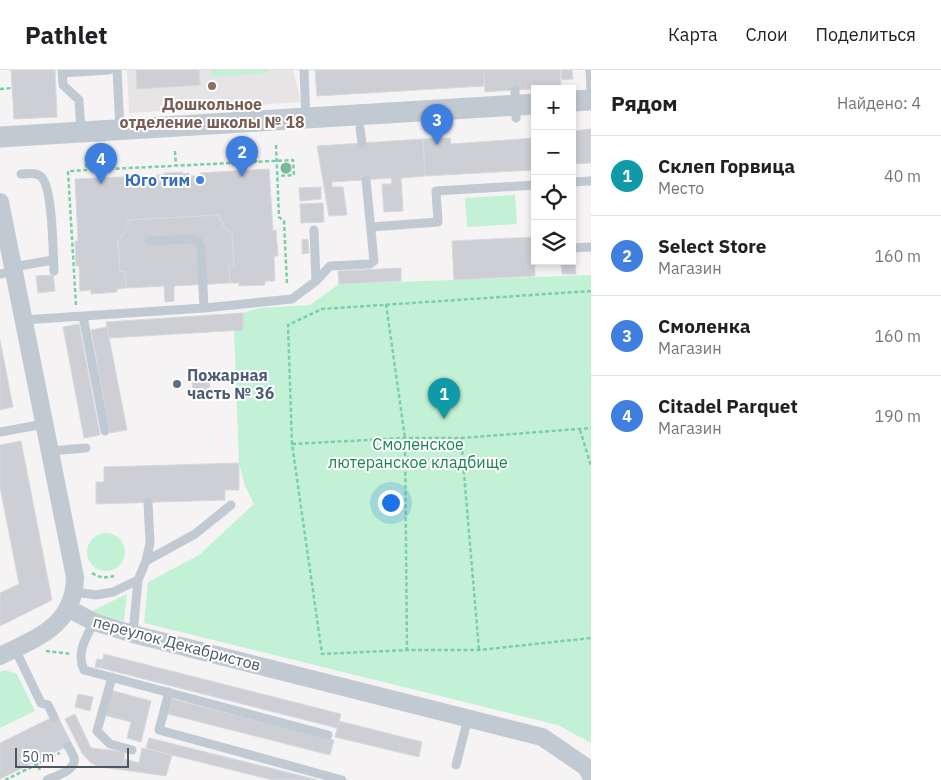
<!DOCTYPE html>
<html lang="ru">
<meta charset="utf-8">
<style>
body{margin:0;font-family:"IBM Plex Sans",sans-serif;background:#f6f6f6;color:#202124}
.controls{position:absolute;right:15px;top:15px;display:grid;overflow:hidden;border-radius:0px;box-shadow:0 2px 8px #0003}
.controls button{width:45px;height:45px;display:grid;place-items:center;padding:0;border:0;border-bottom:1px solid #e0e0e0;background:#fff;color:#202124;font:25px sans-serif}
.scale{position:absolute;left:15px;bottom:12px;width:114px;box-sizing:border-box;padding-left:5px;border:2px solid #4a5661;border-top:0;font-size:14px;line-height:18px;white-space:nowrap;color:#4a5661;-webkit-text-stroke:4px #fff;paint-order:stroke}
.you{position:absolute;left:390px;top:432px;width:18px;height:18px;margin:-12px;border:4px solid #fff;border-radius:50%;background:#1a73e8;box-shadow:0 0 0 8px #1a73e833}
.badge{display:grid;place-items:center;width:32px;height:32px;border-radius:50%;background:#1a73e8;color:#fff;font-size:16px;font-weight:700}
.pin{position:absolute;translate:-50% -41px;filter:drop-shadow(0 1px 2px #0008)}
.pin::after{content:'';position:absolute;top:26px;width:18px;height:15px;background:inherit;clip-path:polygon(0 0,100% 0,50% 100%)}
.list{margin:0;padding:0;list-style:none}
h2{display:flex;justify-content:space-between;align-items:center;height:65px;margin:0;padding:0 20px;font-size:21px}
h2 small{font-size:16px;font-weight:400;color:#757577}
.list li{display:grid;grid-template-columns:32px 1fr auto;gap:15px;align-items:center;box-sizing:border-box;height:80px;padding:0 20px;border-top:1px solid #e0e0e0}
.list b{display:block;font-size:19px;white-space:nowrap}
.list p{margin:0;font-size:16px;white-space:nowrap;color:#757577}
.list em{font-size:16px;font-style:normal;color:#757577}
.icon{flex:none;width:28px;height:28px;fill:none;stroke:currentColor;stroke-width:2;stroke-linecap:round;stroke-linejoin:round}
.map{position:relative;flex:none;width:591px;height:710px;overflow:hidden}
header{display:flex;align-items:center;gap:30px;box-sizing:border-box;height:70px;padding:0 25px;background:#fff;border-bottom:1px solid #e0e0e0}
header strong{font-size:24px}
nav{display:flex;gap:28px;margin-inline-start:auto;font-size:18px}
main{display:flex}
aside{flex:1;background:#fff}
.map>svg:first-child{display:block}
.education{fill:#e6e4e5}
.green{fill:#c3f1d5}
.building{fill:#cdcfd5;stroke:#d7d9de}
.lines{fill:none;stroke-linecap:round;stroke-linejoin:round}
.path{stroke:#7ad0a6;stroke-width:2.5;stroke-dasharray:4 2.5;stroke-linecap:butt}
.service{stroke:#c1cad2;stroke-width:9}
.minor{stroke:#c1cad2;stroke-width:18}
.tertiary{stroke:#c1cad2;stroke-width:21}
.tree{fill:#7bb799}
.education-dot{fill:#8d6e63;stroke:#fff;stroke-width:2}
.shop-dot{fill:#3f7fe0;stroke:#fff;stroke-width:2}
.service-dot{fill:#5c6f8a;stroke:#fff;stroke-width:2}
.labels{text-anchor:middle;stroke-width:4;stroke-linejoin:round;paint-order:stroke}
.education-label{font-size:16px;font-weight:bold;fill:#785e54;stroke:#fff}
.shop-label{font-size:16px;font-weight:bold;fill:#366cbe;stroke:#fff;text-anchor:end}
.service-label{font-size:16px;font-weight:bold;fill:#4e5e75;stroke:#fff;text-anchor:start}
.park-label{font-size:16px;fill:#17864f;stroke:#fff}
.street-label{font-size:16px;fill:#4a5661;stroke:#fff}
</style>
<header>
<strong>Pathlet</strong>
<nav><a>Карта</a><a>Слои</a><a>Поделиться</a></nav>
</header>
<main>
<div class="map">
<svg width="591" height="710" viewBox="0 0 591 710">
<rect width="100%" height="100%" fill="#f5f3f3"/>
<path class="education" d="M127 0H293L301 32 129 43Z"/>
<path class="green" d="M212 0H268V3L212 7Z
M515 125 517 154 467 157 465 128Z
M591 205V673L558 655 144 553 148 512 199 485 254 434 245 416 239 393 234 260H243V243L260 238 310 235 339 214Z
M87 482a19 19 0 1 1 38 0a19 19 0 1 1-38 0Z
M127 524 124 551 90 542Z
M5 600 17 604 35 641 0 658V602Z"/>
<path class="building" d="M11 0H55L57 47 14 49Z
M136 0H199L200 15 137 19Z
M315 0H484V16L317 26Z
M484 0H560L561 17 485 22Z
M561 0H572L573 9 562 10Z
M591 59V93L572 94V61Z
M450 68 451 74 535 68V100L425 106 423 69Z
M423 69 425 106 401 108 403 141 384 142 382 114H392L391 108 332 112V117H343L347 145 329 146 317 76Z
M269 99 273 161 276 160 278 186H274L275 211H265V215L239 216V213H230L229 196H234L232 164 222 155 224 153 220 150 219 145 128 150V154L125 158 127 160 118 170 120 202 125 201 126 218 117 219V222L91 224V220L80 221 79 196H76L75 171H78L75 109 144 106V109L157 108V105H164V103L183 102V104L189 103V106H201L200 103Z
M321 117V129L300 131 299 118Z
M323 133 324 152 301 153 300 134Z
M219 145 220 150 224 153 222 155 232 164 234 196H229L230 213 174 216V231L165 232 164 216 126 218 125 201 120 202 118 170 127 160 125 158 128 154V150Z
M534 167 535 206 454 210 452 171Z
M308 169 309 183 302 184V170Z
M561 192H575L576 204H562Z
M401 198V211L339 214 338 201Z
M53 205 55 221 38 223 36 206Z
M243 243V260L109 268 106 252Z
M79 254 100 365 84 368 63 257Z
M107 257 127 360 110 363 91 260Z
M0 270 13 337 0 340Z
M209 305 210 329 193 330 192 306Z
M21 371 52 530 0 556V523L19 514 0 417V375Z
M239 393V420H225V430L96 434V412H104V397Z
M104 584 341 644 337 658 101 598Z
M97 589 103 590 101 598 95 597Z
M110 620 151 631 141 672 127 668 131 652 104 645Z
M78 624 93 627 90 641 75 637Z
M172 629 334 670 330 685 168 644Z
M75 644 91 678 125 682 123 700 99 697 91 693 82 683 65 649Z
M57 645 72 674 0 709V673Z
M339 651 422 672 419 687 335 667Z
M149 668 318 710H272L172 685 146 678Z
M142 678 172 685 166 706 123 700 125 689 139 693Z"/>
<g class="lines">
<path class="path" d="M0 19 12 18
M276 75 279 147 284 151 287 214
M255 77 256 92
M175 81 176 96
M86 87V100
M591 221 322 239 288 255 292 374 322 584 407 580H479L591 568
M386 234 405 368 407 580
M76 235 68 101 293 90 294 105 278 106
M580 360 591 396
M461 368 479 580
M292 374 405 368H461L591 358
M92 503C99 508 105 508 114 506
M46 581 71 584
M36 692 40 700
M5 710 60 683"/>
<path class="service" d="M62 0 63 15 79 30 81 62
M117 0 120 59
M304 0 306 48
M590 0 591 22
M62 3 109 0
M515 20 516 48
M360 58 362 73
M21 104C27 104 35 102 40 106 53 113 53 184 54 201
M572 112 591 111
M371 157 438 152 436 121 535 115
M314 160 316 211
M150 171 191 169 198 171 201 178 204 238
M572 178 591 177
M13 197 53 190
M0 204 13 201
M83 246 105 361
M23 250 204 238 292 229 316 211 330 196 370 194 374 191 366 110
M0 362 44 354
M50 381 86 378
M146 491 150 473 148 432
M75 522 96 525 113 522 138 510 146 491 195 464 231 435
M94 552C86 567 76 583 84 600L328 665
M133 564 138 510
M15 579 41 633 48 635 54 647
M112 607 97 661 110 674 132 680
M169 622 159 660 342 710
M456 695 468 648
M47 710C56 706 77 700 74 688 73 684 70 680 68 676"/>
<path class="minor" d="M0 132 75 507C74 556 38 567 0 586
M69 539 94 552 133 564 542 667 586 697 591 706"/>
<path class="tertiary" d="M572 31 591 30
M0 67 535 34"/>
</g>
<circle class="tree" cx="286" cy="98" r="5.5"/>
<circle class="education-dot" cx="212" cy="16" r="5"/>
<circle class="shop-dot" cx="200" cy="110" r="5"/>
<circle class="service-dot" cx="177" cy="314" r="5"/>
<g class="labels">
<g class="education-label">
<text x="212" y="40">Дошкольное<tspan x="212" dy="18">отделение школы № 18</tspan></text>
</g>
<g class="shop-label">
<text x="190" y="116">Юго тим</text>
</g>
<g class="service-label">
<text x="187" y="311">Пожарная<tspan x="187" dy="18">часть № 36</tspan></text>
</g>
<g class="park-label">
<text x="418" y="380">Смоленское<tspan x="418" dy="18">лютеранское кладбище</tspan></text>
</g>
<g class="street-label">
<text transform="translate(177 573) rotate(15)" y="6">переулок Декабристов</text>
</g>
</g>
</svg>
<div class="controls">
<button>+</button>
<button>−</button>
<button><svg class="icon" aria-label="locate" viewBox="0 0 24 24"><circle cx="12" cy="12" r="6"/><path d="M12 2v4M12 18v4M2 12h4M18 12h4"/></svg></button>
<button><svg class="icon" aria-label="layers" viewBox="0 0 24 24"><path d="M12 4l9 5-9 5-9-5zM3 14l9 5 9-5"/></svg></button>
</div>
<div class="scale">50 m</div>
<div class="you"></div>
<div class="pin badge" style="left:444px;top:349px;background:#0f9aa8">1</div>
<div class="pin badge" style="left:242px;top:107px;background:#3f7fe0">2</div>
<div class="pin badge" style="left:437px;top:75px;background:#3f7fe0">3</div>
<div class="pin badge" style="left:101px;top:114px;background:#3f7fe0">4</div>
</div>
<aside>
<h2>Рядом<small>Найдено: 4</small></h2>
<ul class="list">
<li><span class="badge" style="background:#0f9aa8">1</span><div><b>Склеп Горвица</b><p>Место</p></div><em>40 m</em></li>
<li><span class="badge" style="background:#3f7fe0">2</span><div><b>Select Store</b><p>Магазин</p></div><em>160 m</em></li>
<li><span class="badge" style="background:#3f7fe0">3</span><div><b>Смоленка</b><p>Магазин</p></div><em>160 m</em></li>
<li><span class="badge" style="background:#3f7fe0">4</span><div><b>Citadel Parquet</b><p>Магазин</p></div><em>190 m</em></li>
</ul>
</aside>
</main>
